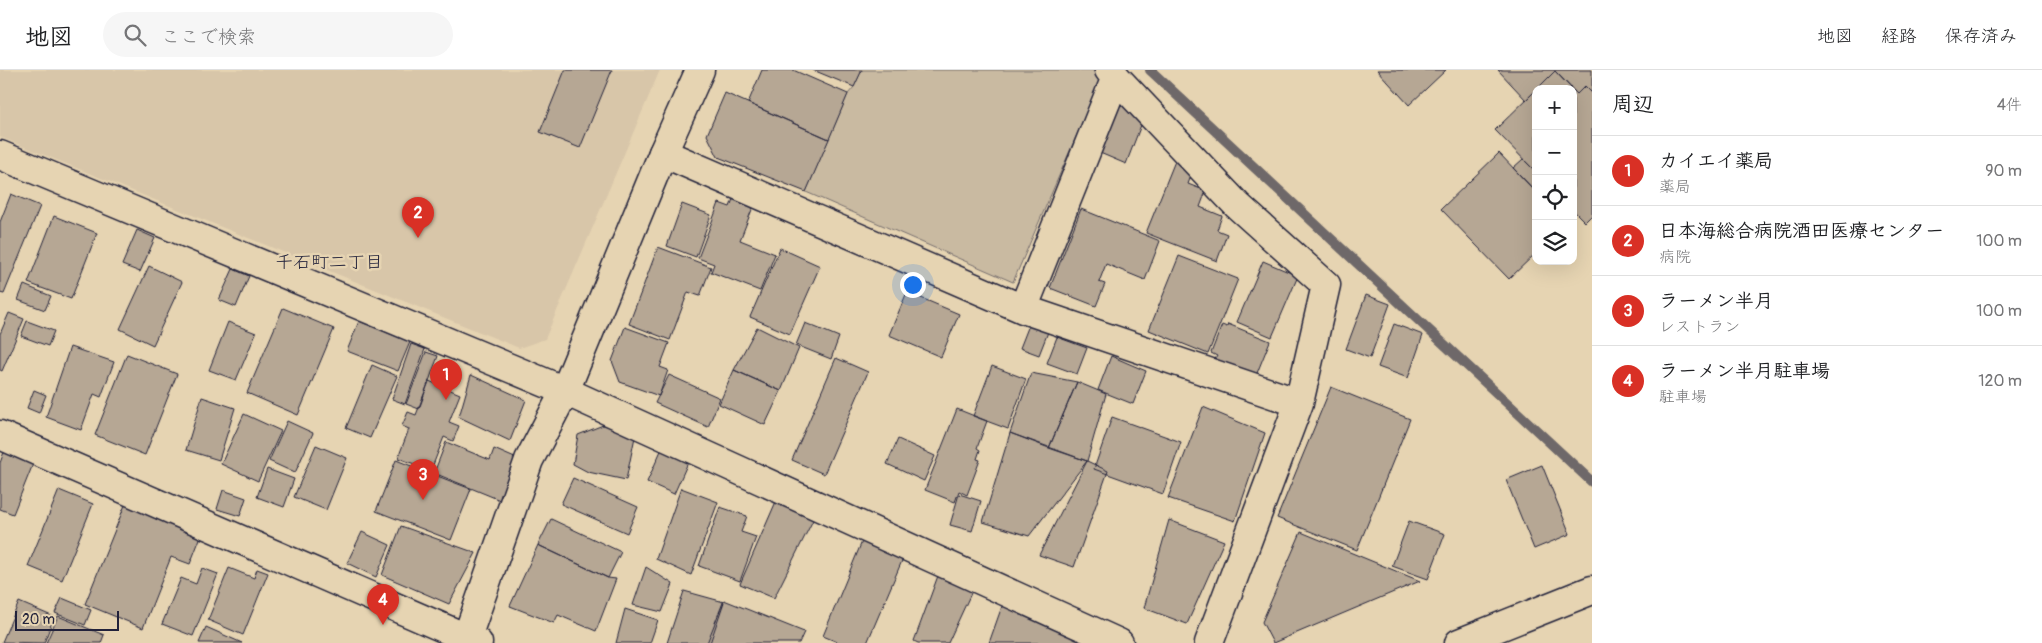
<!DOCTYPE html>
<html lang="ja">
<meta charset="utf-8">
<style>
body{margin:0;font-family:Pangolin,"Klee One",sans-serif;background:#f6f6f6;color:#202124}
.controls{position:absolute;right:15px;top:15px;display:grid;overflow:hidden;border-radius:10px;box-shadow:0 5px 20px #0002}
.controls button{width:45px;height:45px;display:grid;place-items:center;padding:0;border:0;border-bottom:1px solid #e0e0e0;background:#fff;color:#202124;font:25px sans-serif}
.scale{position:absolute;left:15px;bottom:12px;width:104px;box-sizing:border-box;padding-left:5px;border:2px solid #22223b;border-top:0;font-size:14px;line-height:18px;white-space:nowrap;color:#22223b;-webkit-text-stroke:4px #e6d4b2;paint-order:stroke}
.you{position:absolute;left:912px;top:214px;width:18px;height:18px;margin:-12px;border:4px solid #fff;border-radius:50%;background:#1a73e8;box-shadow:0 0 0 8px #1a73e833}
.badge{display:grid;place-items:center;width:32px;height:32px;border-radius:50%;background:#d93025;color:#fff;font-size:16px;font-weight:700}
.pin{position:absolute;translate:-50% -41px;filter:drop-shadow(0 1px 2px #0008)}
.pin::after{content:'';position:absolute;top:26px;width:18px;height:15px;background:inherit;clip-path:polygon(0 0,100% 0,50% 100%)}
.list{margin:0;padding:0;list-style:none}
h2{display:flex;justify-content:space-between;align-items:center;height:65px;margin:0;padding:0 20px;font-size:21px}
h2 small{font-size:16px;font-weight:400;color:#757577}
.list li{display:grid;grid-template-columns:32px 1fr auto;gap:15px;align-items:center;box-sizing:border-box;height:70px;padding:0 20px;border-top:1px solid #e0e0e0}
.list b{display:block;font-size:19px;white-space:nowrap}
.list p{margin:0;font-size:16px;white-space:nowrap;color:#757577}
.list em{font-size:16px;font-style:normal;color:#757577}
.icon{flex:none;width:28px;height:28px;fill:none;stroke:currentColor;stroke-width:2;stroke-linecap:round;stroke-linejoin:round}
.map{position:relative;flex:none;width:1592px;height:573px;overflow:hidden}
header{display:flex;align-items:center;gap:30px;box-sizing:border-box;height:70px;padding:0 25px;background:#fff;border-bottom:1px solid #e0e0e0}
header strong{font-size:24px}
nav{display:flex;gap:28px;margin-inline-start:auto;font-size:18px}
.search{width:350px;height:45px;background:#f6f6f6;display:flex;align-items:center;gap:12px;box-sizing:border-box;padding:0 18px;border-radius:28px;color:#757577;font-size:19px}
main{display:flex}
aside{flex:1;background:#fff}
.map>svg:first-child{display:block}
.built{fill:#d8c6a9}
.green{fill:#c9baa1;stroke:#766e6e}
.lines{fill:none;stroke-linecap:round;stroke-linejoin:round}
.stream{stroke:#6e6769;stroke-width:10}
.building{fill:#b6a794;stroke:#22223b}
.street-casing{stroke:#22223b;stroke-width:31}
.secondary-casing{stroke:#22223b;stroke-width:31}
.street{stroke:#e6d4b2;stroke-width:28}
.secondary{stroke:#e6d4b2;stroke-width:28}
.labels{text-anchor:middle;stroke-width:5;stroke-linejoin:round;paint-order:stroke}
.neighbourhood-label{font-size:18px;fill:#22223b;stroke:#e6d4b2}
</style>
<header>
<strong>地図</strong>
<div class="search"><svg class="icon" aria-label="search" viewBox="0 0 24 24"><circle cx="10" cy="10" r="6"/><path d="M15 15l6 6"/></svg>ここで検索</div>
<nav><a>地図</a><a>経路</a><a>保存済み</a></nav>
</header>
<main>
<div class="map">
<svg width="1592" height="573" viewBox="0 0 1592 573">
<rect width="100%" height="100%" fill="#e6d4b2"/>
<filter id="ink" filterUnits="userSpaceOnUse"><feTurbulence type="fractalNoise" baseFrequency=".02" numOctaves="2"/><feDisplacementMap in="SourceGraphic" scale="10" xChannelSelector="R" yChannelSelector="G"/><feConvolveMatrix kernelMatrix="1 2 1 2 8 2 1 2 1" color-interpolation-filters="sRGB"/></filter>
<g filter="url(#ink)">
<path class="built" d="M0 0H660L545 269 519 278 0 67Z"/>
<path class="green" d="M862 0H1092L1101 9 1013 212 806 122 848 24 854 17Z"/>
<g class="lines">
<path class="stream" d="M1150 0 1592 412"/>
</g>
<path class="building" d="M565 0H612L580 78 540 62Z
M762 0H793L848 24 829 69 748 33Z
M813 0H862L854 17Z
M1377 0H1446L1409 35Z
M1498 0H1592V21L1591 22 1585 16 1577 24 1555 1 1526 30Z
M1555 1 1572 19H1537Z
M1585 16 1592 23V145L1585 152 1573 140V20L1577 24Z
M1536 20V102L1495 60Z
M725 23 829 69 806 122 718 87 707 65Z
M1120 31 1146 42 1126 94 1100 83Z
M1499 83 1536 122V183L1509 209 1441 139Z
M1523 89 1536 102V122L1513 98Z
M1175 91 1194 98 1188 114 1206 121 1200 137 1222 146 1217 160 1227 164 1217 191 1146 163Z
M11 124 40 136 4 224 0 223V152Z
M733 129 753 137 740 170 775 184 760 221 711 202 714 194 698 188 719 133 730 137Z
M682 134 711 145 696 187 667 176Z
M1081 139 1160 171 1145 210 1106 194 1099 212 1105 214 1096 236 1050 218Z
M54 146 97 163 71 229 28 213Z
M137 160 155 168 140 202 122 195Z
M658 177 711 197 700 226 688 222 670 270 629 254Z
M780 178 820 196 790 264 750 247Z
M1179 186 1238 209 1208 284 1149 260Z
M1263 191 1298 206 1272 267 1237 252Z
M149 196 182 212 153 275 120 259Z
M233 199 249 206 236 237 219 230Z
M24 215 51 226 45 240 18 230Z
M907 222 959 244 941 287 889 265Z
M1366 225 1390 234 1370 288 1346 279Z
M283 238 334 259 298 345 247 323Z
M9 243 24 249 2 301 0 300V264Z
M27 251 54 261 48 276 21 266Z
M359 251 410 272 398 301 347 281Z
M228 252 256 263 236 310 209 300Z
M805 253 839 267 831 289 796 275Z
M1228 254 1270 271 1255 308 1214 291 1217 286 1211 283 1222 255 1227 257Z
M1394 254 1423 265 1408 308 1378 297Z
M1029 255 1048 262 1039 285 1020 278Z
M625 257 669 273 660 297 668 300 659 326 620 312 612 291Z
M757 257 799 278 781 321 734 300Z
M1057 267 1087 278 1077 304 1047 293Z
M411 274 425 279 405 334 392 329Z
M70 277 114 292 101 327 94 324 81 360 46 347Z
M426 282 438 286 419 339 406 334Z
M127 284 177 304 145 385 95 365Z
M1111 286 1146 301 1133 334 1098 320Z
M836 288 868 302 824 404 792 390Z
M372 295 397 306 370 368 346 358Z
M992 296 1026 309 1008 359 973 346Z
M734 300 781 321 765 355 719 334Z
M1031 303 1077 312 1049 378 1010 363Z
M471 305 526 330 510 371 459 347Z
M669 305 720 328 708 357 655 333Z
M429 311 460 324 449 352 459 356 453 371 444 367 431 400 398 388 409 359 402 356 408 342 416 345Z
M1077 312 1106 324 1087 391 1049 378Z
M1331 317 1410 349 1357 480 1277 448Z
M34 320 46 325 39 343 27 338Z
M202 327 235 338 219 390 186 380Z
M1203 337 1265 363 1235 451 1168 428Z
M957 339 987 351 977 378 980 380 977 389 980 390 967 425 959 421 955 432 925 420Z
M244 344 281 361 258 411 221 394Z
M1112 347 1181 372 1163 424 1094 399Z
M287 351 313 363 295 403 269 391Z
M603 355 636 362 626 410 588 402 573 394 578 365Z
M1010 363 1087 391 1029 466 983 452Z
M898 369 935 386 924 411 887 394Z
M446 372 490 390 494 379 517 389 500 430 434 403Z
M316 375 347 388 326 440 294 427Z
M663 376 690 388 674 424 647 412Z
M4 382 33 394 13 444 0 439V393Z
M396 390 471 419 451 470 376 441Z
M1087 391 1108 401 1074 497 1039 485Z
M1542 395 1570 464 1534 479 1506 410Z
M267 399 294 409 284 437 257 427Z
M573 408 638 437 627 463 561 434Z
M681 418 718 432 691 505 656 489Z
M59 420 93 434 62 510 28 496Z
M223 420 246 428 240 446 217 439Z
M959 424 981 431 972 461 950 455Z
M778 427 814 448 774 528 740 514Z
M127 430 203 461 190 494 171 487 143 558 85 534Z
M720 437 747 446 741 462 756 467 740 511 699 496Z
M551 449 621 482 608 508 538 475Z
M1169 450 1224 471 1187 554 1144 538Z
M1409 451 1445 464 1428 509 1392 496Z
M401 456 476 483 449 534 382 505Z
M362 462 390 475 376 507 347 493Z
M1301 462 1420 511 1273 573 1262 552Z
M863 469 904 486 867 573H840L823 566Z
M538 475 608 508 616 509 596 561 558 545 554 553 510 536Z
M646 497 673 514 662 542 633 535Z
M202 498 218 504 193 566 162 554 181 508 196 514Z
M229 498 254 508 257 499 268 503 243 565 208 550Z
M939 503 972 521 948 573H918L914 571Z
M684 521 724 532 710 573H667Z
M1007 522 1098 573H989Z
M62 528 91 540 85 555 55 543Z
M724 530 804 562 799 573H707Z
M19 532 54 547 44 573 2 572Z
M625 539 658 550 650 573H616Z
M58 546 104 565 101 573H46Z
M206 557 242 573H199Z"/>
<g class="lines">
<g class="street-casing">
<path id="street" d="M1109 0 1237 135 1326 215 1299 333 1209 573
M663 83 1023 239 1299 333
M0 85 565 321 1119 573
M1023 239 1116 7
M0 365 478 573"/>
</g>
<g class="secondary-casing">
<path id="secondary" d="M465 573 529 390 565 321 663 83 700 0
M1459 573 1592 520"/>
</g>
<use href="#street" class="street"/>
<use href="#secondary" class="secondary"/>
</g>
</g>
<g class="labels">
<g class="neighbourhood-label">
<text x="329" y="198">千石町二丁目</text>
</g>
</g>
</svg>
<div class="controls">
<button>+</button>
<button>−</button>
<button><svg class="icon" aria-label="locate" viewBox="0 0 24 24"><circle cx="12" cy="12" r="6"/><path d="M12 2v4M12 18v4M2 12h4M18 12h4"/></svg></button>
<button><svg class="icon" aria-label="layers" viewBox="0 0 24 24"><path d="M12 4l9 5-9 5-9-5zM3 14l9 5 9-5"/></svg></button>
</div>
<div class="scale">20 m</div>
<div class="you"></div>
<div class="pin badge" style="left:446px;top:330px">1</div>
<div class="pin badge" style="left:418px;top:168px">2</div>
<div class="pin badge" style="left:423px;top:430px">3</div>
<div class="pin badge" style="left:383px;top:555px">4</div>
</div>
<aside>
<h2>周辺<small>4件</small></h2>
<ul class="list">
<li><span class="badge">1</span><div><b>カイエイ薬局</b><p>薬局</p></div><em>90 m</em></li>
<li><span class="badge">2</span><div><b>日本海総合病院酒田医療センター</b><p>病院</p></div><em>100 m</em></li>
<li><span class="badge">3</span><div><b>ラーメン半月</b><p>レストラン</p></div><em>100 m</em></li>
<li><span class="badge">4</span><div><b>ラーメン半月駐車場</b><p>駐車場</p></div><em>120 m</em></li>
</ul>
</aside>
</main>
